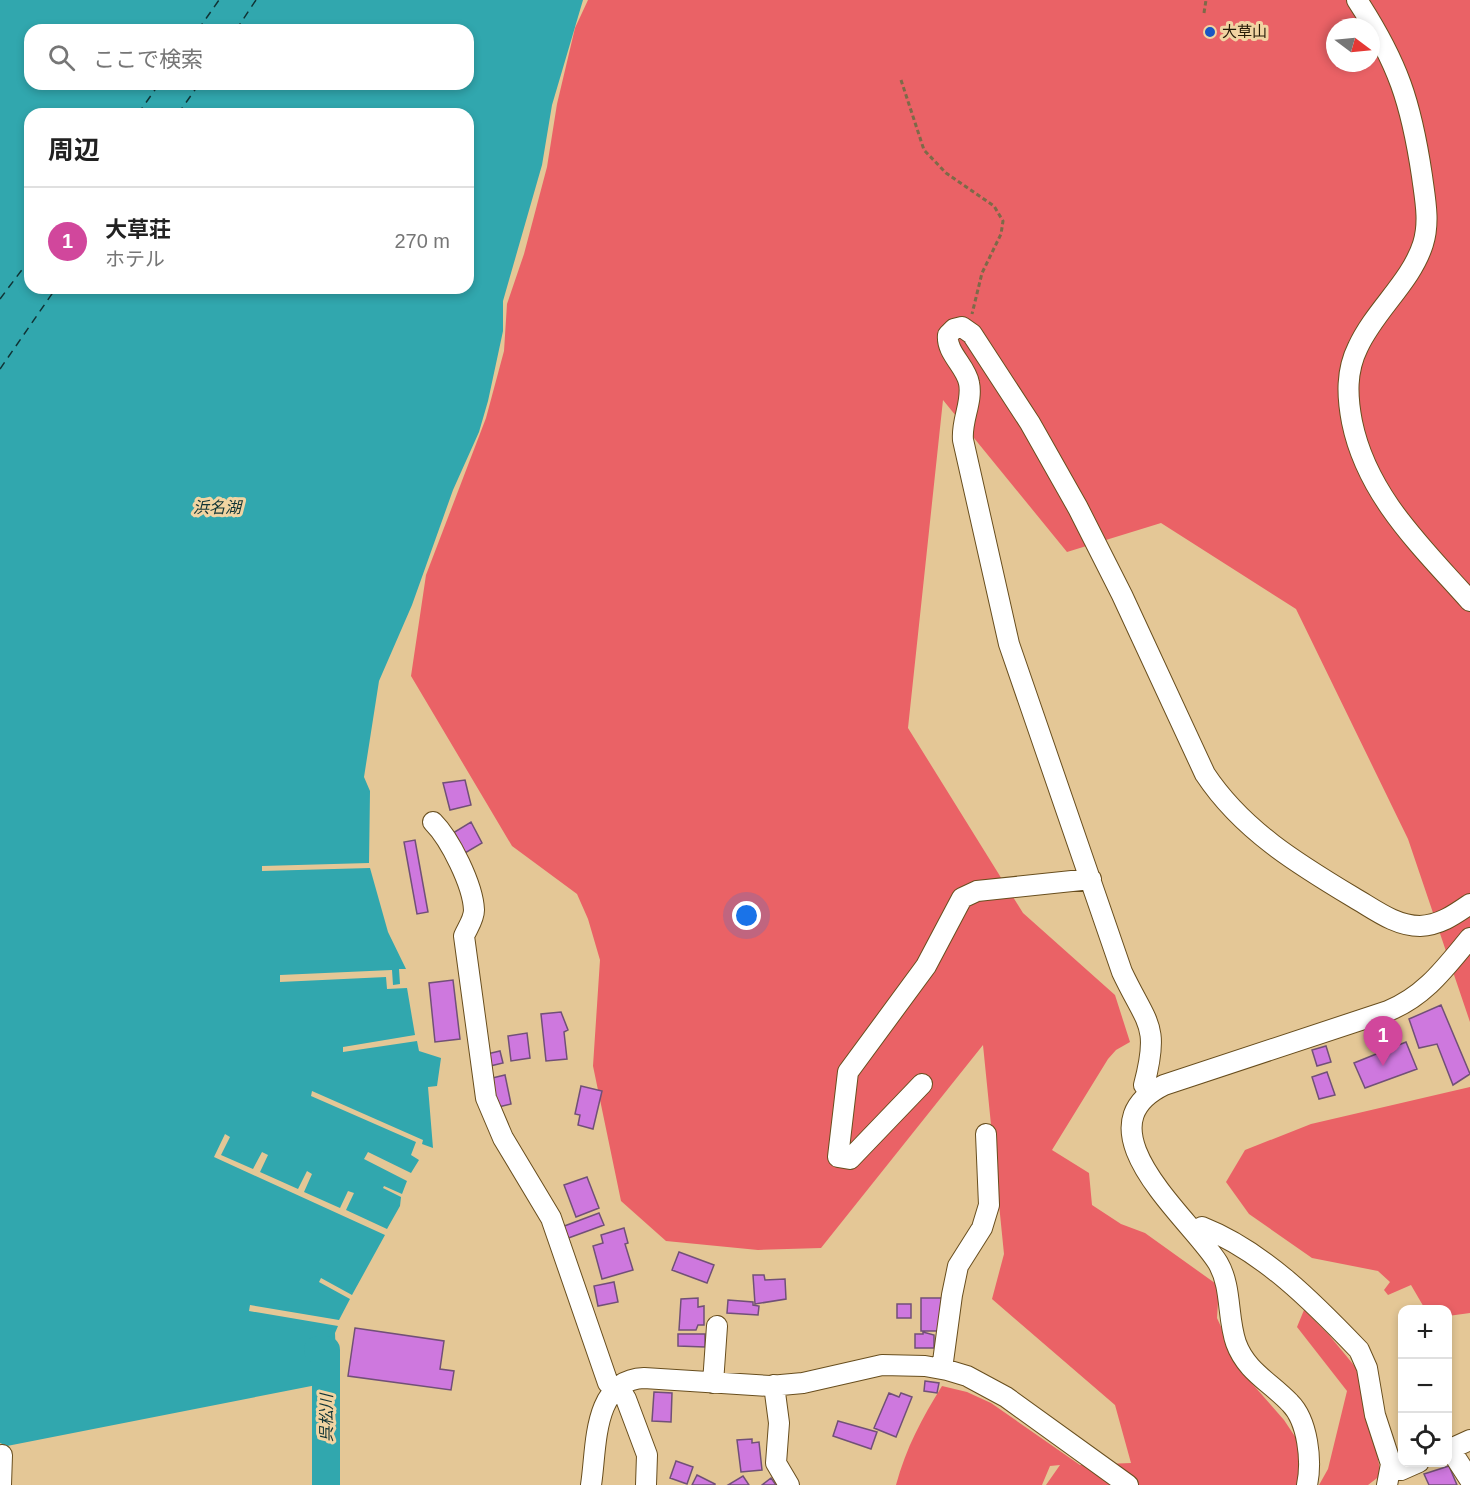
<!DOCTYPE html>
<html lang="ja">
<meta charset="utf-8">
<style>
body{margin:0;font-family:Helvetica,"Noto Sans JP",sans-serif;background:#f6f6f6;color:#222}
.controls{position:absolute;right:18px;bottom:18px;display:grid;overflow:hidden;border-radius:12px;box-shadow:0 3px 9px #0003}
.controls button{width:54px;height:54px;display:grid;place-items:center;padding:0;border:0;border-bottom:2px solid #e0e0e0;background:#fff;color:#222;font:30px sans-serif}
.compass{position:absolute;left:1326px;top:18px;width:54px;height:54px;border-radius:50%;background:#fff;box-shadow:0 3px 9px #0003;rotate:106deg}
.you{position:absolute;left:747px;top:916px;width:21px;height:21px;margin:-15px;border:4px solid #fff;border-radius:50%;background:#1a73e8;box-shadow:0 0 0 9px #1a73e833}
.badge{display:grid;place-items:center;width:39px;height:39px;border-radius:50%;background:#111827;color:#fff;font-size:20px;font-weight:700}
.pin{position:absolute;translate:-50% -50px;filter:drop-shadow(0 2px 3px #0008)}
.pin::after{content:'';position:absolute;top:32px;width:21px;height:18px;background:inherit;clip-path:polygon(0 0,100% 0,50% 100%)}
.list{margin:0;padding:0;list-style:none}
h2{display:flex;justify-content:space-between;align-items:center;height:78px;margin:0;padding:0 24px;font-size:26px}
h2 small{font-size:20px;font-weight:400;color:#767676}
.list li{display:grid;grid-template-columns:39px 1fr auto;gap:18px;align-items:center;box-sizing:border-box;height:108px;padding:0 24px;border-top:2px solid #e0e0e0}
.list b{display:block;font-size:22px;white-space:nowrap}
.list p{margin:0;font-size:20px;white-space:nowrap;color:#767676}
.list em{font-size:20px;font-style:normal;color:#767676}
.icon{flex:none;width:33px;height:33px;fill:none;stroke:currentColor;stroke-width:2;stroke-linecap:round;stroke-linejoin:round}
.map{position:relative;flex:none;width:1470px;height:1485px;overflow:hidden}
.search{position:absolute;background:#fff;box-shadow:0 3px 9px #0003;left:24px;top:24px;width:450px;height:66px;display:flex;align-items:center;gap:15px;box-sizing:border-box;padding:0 21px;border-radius:18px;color:#767676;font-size:22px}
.panel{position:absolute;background:#fff;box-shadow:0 3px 9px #0003;left:24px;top:108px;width:450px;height:186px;border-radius:18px}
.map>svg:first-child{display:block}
.forest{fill:#ea6266;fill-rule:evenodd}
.water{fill:#31a7ae;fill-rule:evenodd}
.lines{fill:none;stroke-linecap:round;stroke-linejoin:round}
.river{stroke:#31a7ae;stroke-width:28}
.ferry{stroke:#103335;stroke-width:1.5;stroke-dasharray:8 6;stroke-linecap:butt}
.building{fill:#ce78de;stroke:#715077;stroke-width:1.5}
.minor-casing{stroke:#684e1e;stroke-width:22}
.path{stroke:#7d6a48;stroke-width:3;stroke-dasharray:4.5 3;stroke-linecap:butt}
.minor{stroke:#fff;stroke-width:20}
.poi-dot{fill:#1956c2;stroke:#f1d4a2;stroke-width:2}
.labels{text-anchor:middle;stroke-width:6;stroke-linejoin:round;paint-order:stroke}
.poi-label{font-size:15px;fill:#231905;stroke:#f1d4a2;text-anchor:start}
.water-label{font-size:16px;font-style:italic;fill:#103335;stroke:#f1d4a2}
</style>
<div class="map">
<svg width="1470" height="1485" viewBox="0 0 1470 1485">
<rect width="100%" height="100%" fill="#e4c796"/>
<path class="forest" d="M588 0H1470V1022L1408 839 1296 609 1161 523 1067 552 943 400 908 728 1023 913 1115 995 1130 1042 1116 1050 1108 1059 1052 1150 1089 1173 1092 1205 1121 1224 1145 1233 1219 1286 1217 1318 1241 1371 1284 1420 1300 1444 1305 1468 1297 1485H1046L1060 1465 1050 1466 1042 1485H896C906 1448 922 1418 942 1386L967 1392 991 1403 1080 1465 1131 1463 1115 1405 992 1299 1004 1254 983 1045 821 1248 758 1250 666 1241 621 1201 593 1066 600 960 588 919 577 894 512 846 411 676 426 575 486 418 504 351 507 304 524 254 547 167 557 104 575 28ZM1335 27H1371V63H1335Z
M1470 1087V1313L1448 1316V1310L1425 1309 1411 1285 1388 1295 1384 1290 1390 1282 1378 1271 1312 1258 1249 1214 1226 1182 1245 1150 1311 1124Z
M1304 1310 1329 1335 1362 1375 1381 1475 1368 1485H1319L1328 1469 1347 1391 1297 1327Z"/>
<path class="water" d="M0 0H583L552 105 542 165 503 301V331L488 401 479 432 453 490 412 605 379 681 364 777 370 791 369 863 262 866V871L370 868 388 932 406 969H399L400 984 393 985 392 970 280 975V982L386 977 387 989 407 988 415 1035 343 1047V1052L417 1041 419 1051 441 1058 437 1086 428 1087 433 1148 422 1144 423 1140 312 1091 311 1096 416 1142 411 1155 419 1160 411 1173 368 1152 364 1159 407 1181 402 1194 384 1186 383 1188 401 1197 400 1206 387 1229 346 1210 354 1193 348 1191 340 1208 304 1192 312 1174 307 1171 298 1189 260 1172 268 1155 262 1152 253 1169 221 1155 230 1137 225 1134 214 1157 385 1235 352 1295 321 1278 319 1282 350 1299 339 1320 250 1305 249 1311 338 1326 335 1333 337 1381 7 1446 0 1443ZM30 30H468V84H30ZM30 114H468V288H30Z"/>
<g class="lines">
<path class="river" d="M318 1350H326V1485"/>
<path class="ferry" d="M198 30 219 0
M236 30 256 0
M138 114 159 84
M178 114 199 84
M0 299 30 259
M0 369 56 288"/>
</g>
<path class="building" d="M465 780 471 805 450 810 443 783Z
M471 822 482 843 465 853 453 833Z
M415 840 428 912 417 914 404 842Z
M453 980 460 1039 435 1042 429 983Z
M1441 1005 1470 1074 1453 1085 1437 1044 1419 1048 1409 1019Z
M561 1012 568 1030 564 1032 567 1059 546 1061 541 1014Z
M527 1033 530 1058 511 1061 508 1036Z
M1406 1042 1417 1069 1365 1088 1354 1063Z
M1326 1046 1331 1062 1317 1066 1312 1050Z
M500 1051 503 1063 490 1066 487 1054Z
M1327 1072 1335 1095 1319 1099 1312 1077Z
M505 1075 511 1104 494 1108 488 1079Z
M581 1086 602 1091 593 1129 578 1125 580 1115 575 1114Z
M587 1177 599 1208 576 1217 564 1185Z
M599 1213 604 1225 563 1240 559 1228Z
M624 1228 628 1243 625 1244 633 1270 602 1279 593 1246 603 1243 601 1235Z
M679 1252 714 1265 707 1283 672 1270Z
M753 1275H764L765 1280 785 1279 786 1299 755 1304Z
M614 1282 618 1302 598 1306 594 1286Z
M698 1298V1307L704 1306V1325H698L696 1330H679L681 1299Z
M921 1298H943L942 1331H921Z
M728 1300 753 1302V1305L759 1306 758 1315 727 1313Z
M897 1304H911V1318H897Z
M355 1328 444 1341 440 1369 454 1371 451 1390 348 1376Z
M923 1332 934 1335V1348H915V1334H923Z
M678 1334H705V1347L678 1346Z
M925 1381 939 1383 937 1393 924 1391Z
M654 1392 672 1393 671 1422 652 1421Z
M889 1393 899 1397 901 1393 912 1397 896 1437 874 1428Z
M838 1421 877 1432 871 1449 833 1436Z
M752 1439V1443L759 1442 762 1470 741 1472 737 1440Z
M676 1461 693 1467 687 1484 670 1478Z
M1449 1466 1457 1485H1429L1424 1474Z
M697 1475 715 1484V1485H692Z
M743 1476 749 1485H728Z
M771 1478 776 1485H762Z"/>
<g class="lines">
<g class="minor-casing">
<path id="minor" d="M1357 0C1398 63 1411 102 1422 176 1425 199 1430 222 1423 244 1411 282 1375 310 1358 347 1346 371 1347 396 1352 422 1367 496 1422 547 1470 601
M433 822C450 839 473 885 474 910 474 919 468 927 464 936L486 1098 503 1138 551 1218 608 1383 614 1389
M922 1084 850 1159 838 1157 848 1072 926 966 962 898 977 891 1091 879
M1150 1093 1144 1085C1160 1024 1147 1025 1122 972L1009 644 963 440C961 420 973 402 969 383 966 366 946 353 948 335L954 329 962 327 972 334 1030 423 1078 508 1122 595 1205 774C1242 830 1298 864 1353 897 1374 909 1395 926 1420 926 1440 925 1454 915 1470 904
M1195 1232 1202 1227C1263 1251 1314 1303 1359 1350L1367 1368 1375 1415 1391 1464 1387 1485
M942 1369 952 1295 958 1266 982 1228 989 1205 986 1134
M713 1383 717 1326
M774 1385 779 1423 776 1463 789 1485
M618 1386 626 1399 647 1455 646 1485
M1450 1449 1470 1480
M1448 1450 1470 1440
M1392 1470H1401L1419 1462
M1 1485 2 1455
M591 1485C597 1447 592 1380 644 1378L770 1386 803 1383 882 1365 925 1366 947 1370 967 1376 1006 1397 1128 1485
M1307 1485C1312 1461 1308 1421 1290 1403 1270 1382 1246 1371 1236 1343 1227 1317 1232 1287 1218 1263 1192 1220 1076 1128 1164 1085L1388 1011C1425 996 1445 968 1470 938"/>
</g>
<path class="path" d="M1204 13 1206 0
M901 80 924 150 946 173 994 206 1003 221 1001 234 982 273 972 314"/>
<use href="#minor" class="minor"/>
</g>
<circle class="poi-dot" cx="1210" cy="32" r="6"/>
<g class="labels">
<g class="poi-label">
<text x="1222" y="37">大草山</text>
</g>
<g class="water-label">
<text x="217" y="513">浜名湖</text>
<text transform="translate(326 1418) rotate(-90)" y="6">呉松川</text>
</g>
</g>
</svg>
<div class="controls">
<button>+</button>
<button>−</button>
<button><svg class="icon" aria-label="locate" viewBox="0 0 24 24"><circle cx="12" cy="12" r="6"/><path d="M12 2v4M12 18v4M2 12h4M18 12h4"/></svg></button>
</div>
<svg class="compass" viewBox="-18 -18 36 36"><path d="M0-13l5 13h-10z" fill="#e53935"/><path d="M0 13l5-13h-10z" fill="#767676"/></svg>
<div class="you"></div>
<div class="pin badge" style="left:1383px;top:1066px;background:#d1479c">1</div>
<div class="search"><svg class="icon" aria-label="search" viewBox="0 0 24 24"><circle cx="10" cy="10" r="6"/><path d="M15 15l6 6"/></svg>ここで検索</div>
<section class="panel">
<h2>周辺<small></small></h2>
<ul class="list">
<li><span class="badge" style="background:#d1479c">1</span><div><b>大草荘</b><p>ホテル</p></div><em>270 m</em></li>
</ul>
</section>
</div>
